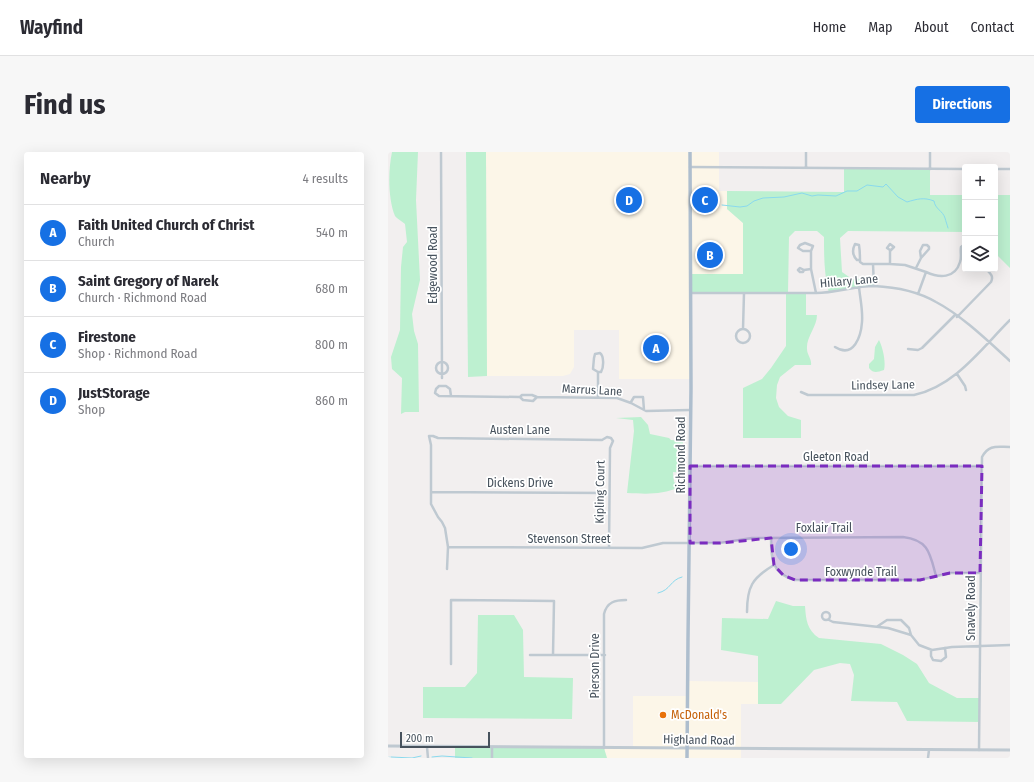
<!DOCTYPE html>
<meta charset="utf-8">
<style>
body{margin:0;font-family:"Fira Sans Condensed",sans-serif;background:#f7f7f7;color:#2b2b33}
.controls{position:absolute;right:12px;top:12px;display:grid;overflow:hidden;border-radius:4px;box-shadow:0 4px 16px #0002}
.controls button{width:36px;height:36px;display:grid;place-items:center;padding:0;border:0;border-bottom:1px solid #e1e1e2;background:#fff;color:#2b2b33;font:20px sans-serif}
.scale{position:absolute;left:12px;bottom:10px;width:90px;box-sizing:border-box;padding-left:4px;border:2px solid #47525d;border-top:0;font-size:11px;line-height:14px;white-space:nowrap;color:#47525d;-webkit-text-stroke:3px #fff;paint-order:stroke}
.you{position:absolute;left:403px;top:397px;width:14px;height:14px;margin:-10px;border:3px solid #fff;border-radius:50%;background:#1a73e8;box-shadow:0 0 0 6px #1a73e833}
.badge{display:grid;place-items:center;width:26px;height:26px;border-radius:50%;background:#1670e4;color:#fff;font-size:13px;font-weight:700}
.pin{position:absolute;translate:-50% -50%;border:2px solid #fff;box-shadow:0 1px 4px #0006}
.list{margin:0;padding:0;list-style:none}
h2{display:flex;justify-content:space-between;align-items:center;height:52px;margin:0;padding:0 16px;font-size:17px}
h2 small{font-size:13px;font-weight:400;color:#7c7c81}
.list li{display:grid;grid-template-columns:26px 1fr auto;gap:12px;align-items:center;box-sizing:border-box;height:56px;padding:0 16px;border-top:1px solid #e1e1e2}
.list b{display:block;font-size:15px;white-space:nowrap}
.list p{margin:0;font-size:13px;white-space:nowrap;color:#7c7c81}
.list em{font-size:13px;font-style:normal;color:#7c7c81}
.icon{flex:none;width:22px;height:22px;fill:none;stroke:currentColor;stroke-width:2;stroke-linecap:round;stroke-linejoin:round}
.map{position:relative;flex:none;width:622px;height:606px;overflow:hidden;border-radius:4px}
header{display:flex;align-items:center;gap:24px;box-sizing:border-box;height:56px;padding:0 20px;background:#fff;border-bottom:1px solid #e1e1e2}
header strong{font-size:19px}
nav{display:flex;gap:22px;margin-inline-start:auto;font-size:14px}
.intro{display:flex;align-items:center;justify-content:space-between;box-sizing:border-box;height:96px;padding:0 24px}
h1{margin:0;font-size:28px}
.button{padding:10px 18px;border-radius:4px;background:#1670e4;color:#fff;font-size:14px;font-weight:700}
main{display:flex;gap:24px;padding:0 24px}
aside{flex:1;background:#fff;border-radius:4px;box-shadow:0 4px 16px #0002}
.map>svg:first-child{display:block}
.commercial{fill:#fcf6e8}
.green{fill:#bdf0d0}
.lines{fill:none;stroke-linecap:round;stroke-linejoin:round}
.stream{stroke:#89d9ed;stroke-width:1}
.minor{stroke:#bfc9d1;stroke-width:2.5}
.tertiary{stroke:#bfc9d1;stroke-width:3}
.primary{stroke:#aebece;stroke-width:3.5}
.marked{fill:#7b2cbf;fill-opacity:0.2;stroke:#7b2cbf;stroke-width:3;stroke-dasharray:8 5;stroke-linejoin:round}
.food-dot{fill:#e8710a;stroke:#fff;stroke-width:1.5}
.labels{text-anchor:middle;stroke-width:3.5;stroke-linejoin:round;paint-order:stroke}
.street-label{font-size:12px;fill:#47525d;stroke:#fff}
.food-label{font-size:12px;fill:#c56008;stroke:#fff;text-anchor:start}
</style>
<header>
<strong>Wayfind</strong>
<nav><a>Home</a><a>Map</a><a>About</a><a>Contact</a></nav>
</header>
<div class="intro"><h1>Find us</h1><a class="button">Directions</a></div>
<main>
<aside>
<h2>Nearby<small>4 results</small></h2>
<ul class="list">
<li><span class="badge">A</span><div><b>Faith United Church of Christ</b><p>Church</p></div><em>540 m</em></li>
<li><span class="badge">B</span><div><b>Saint Gregory of Narek</b><p>Church · Richmond Road</p></div><em>680 m</em></li>
<li><span class="badge">C</span><div><b>Firestone</b><p>Shop · Richmond Road</p></div><em>800 m</em></li>
<li><span class="badge">D</span><div><b>JustStorage</b><p>Shop</p></div><em>860 m</em></li>
</ul>
</aside>
<div class="map">
<svg width="622" height="606" viewBox="0 0 622 606">
<rect width="100%" height="100%" fill="#f2efef"/>
<path class="commercial" d="M98 0H331V39H339V57L355 71V122H303V227H231V178H186V215L182 222 175 224H99Z
M300 529 370 530V552H353V606H219L216 596H245V544H299Z"/>
<path class="green" d="M4 0H30L28 48 32 128 24 162 26 179 30 192 31 260H17L13 262 14 226 4 217 3 205 12 178 13 115 15 95 19 90 17 72C14 69 9 67 7 64 0 47 0 19 4 0Z
M78 0H98L99 224 80 225Z
M456 16 542 17V43H577V80L460 79 452 86 454 120 464 127 485 126 486 134 471 135 441 141C436 122 436 104 436 85L429 79H407L401 85 400 141H418V163H429C429 175 418 185 419 197 419 203 424 207 423 213H407L392 225 389 233 388 246 391 255 400 264 413 268V286H355V236L374 227 383 216 398 194V141H303V122H355V71L339 57V39L456 40Z
M607 43H622V116L607 101Z
M491 188C495 196 498 210 496 218 489 220 486 222 481 216V212L486 207 487 195Z
M253 265 260 273 262 282 281 286 283 288 295 289V321L285 320 286 330 292 335C273 343 259 342 239 341L246 279 245 268 228 266Z
M388 449 405 454H417C418 468 419 478 431 486L493 492 515 503 529 512 541 531 569 546H592V570L519 569 509 550 463 549 466 523 462 512 452 511 426 518 393 552H370V504L333 498 334 466 380 467Z
M90 463H126L135 478 136 525 185 526 184 567 35 566V535H77L89 521Z
M67 595 216 596 219 606H67Z"/>
<g class="lines">
<path class="stream" d="M334 53 352 55 359 54 366 49 375 46 396 45 414 41 424 44 430 43 448 44 459 39H469L479 33 495 35 498 32 510 45 519 50C529 47 536 45 546 49 547 57 555 59 557 66 558 70 559 72 560 76
M270 441C283 438 282 428 294 425
M0 605H1
M3 605 24 606 33 604
M44 605 54 604 84 606"/>
<path class="minor" d="M53 0 54 226
M302 15 577 17
M418 16V0
M542 17V0
M607 17H622
M423 99H415L410 96 412 93 417 91 425 94 423 99V117L428 141
M573 107 577 106
M472 108H469C465 104 464 98 467 92L471 93C472 99 472 104 472 110L475 112H485
M502 112 517 113 538 120
M528 116 533 106 541 97V95L539 93H535L532 99 533 106
M416 118 415 120H412L410 118 412 116 416 118 423 117
M486 134 485 112H502V99L506 95 502 92 499 96 502 98
M303 141H428C448 141 466 134 486 134 507 135 529 139 548 150 573 163 600 189 622 209
M530 142 538 120C551 126 567 127 572 110 574 105 572 100 573 95L577 92
M569 165 603 130C606 124 602 121 598 117
M355 177 356 141
M348 184a7 7 0 1 1 14 0a7 7 0 1 1-14 0Z
M447 195C466 207 473 184 474 170 475 158 472 146 471 135
M520 197 530 198 534 196 567 163
M48 216a6 6 0 1 1 12 0a6 6 0 1 1-12 0Z
M569 222 577 234 578 238
M413 240 420 243H526C567 234 593 197 622 168
M63 244 62 237 58 234H51L48 237 47 241 51 244 132 245
M149 245 145 249 135 248 132 245 134 243H144L149 245 229 246 243 251 258 259 302 258
M210 246V220H213C216 215 216 204 212 201L207 202 206 206 205 217 210 220
M243 250 246 245H255L256 258
M302 314H594
M43 340 221 341
M383 386C383 406 383 422 407 428H532L562 421H592
M60 395 254 396 275 391H332L364 386 515 385C541 388 542 402 548 424
M59 417 60 395 57 376 54 370 50 365 43 352V293L41 284H45L50 286 214 288 219 285 223 286 225 289 222 296 221 396
M434 464a4 4 0 1 1 8 0a4 4 0 1 1-8 0Z
M359 460C359 435 364 426 386 413
M441 468 445 470 500 476 523 483 521 476 513 468H499L490 474
M523 483 531 493 544 498 564 495 622 493
M543 499V504L545 508 553 509 558 505 557 496
M142 503H217
M63 512V448L166 449 165 503
M39 595 40 606
M216 596V462C219 450 227 448 238 448
M591 598 594 305C601 292 609 295 622 295
M104 606V595
M540 606 541 598"/>
<path class="tertiary" d="M0 594 622 598"/>
<path class="primary" d="M299 606 300 487 303 236 302 0"/>
</g>
<path class="marked" d="M302 314H594L592 421H562L532 428H407L395 423 386 413 383 386 332 391H302Z"/>
<circle class="food-dot" cx="275" cy="563" r="4"/>
<g class="labels">
<g class="street-label">
<text transform="translate(45 113) rotate(-90)" y="4">Edgewood Road</text>
<text transform="translate(461 129) rotate(-5)" y="4">Hillary Lane</text>
<text transform="translate(495 233) rotate(-1)" y="4">Lindsey Lane</text>
<text transform="translate(204 238) rotate(3)" y="4">Marrus Lane</text>
<text x="132" y="282">Austen Lane</text>
<text transform="translate(293 303) rotate(-90)" y="4">Richmond Road</text>
<text x="448" y="309">Gleeton Road</text>
<text x="132" y="335">Dickens Drive</text>
<text transform="translate(212 340) rotate(-89)" y="4">Kipling Court</text>
<text x="436" y="380">Foxlair Trail</text>
<text x="181" y="391">Stevenson Street</text>
<text x="473" y="424">Foxwynde Trail</text>
<text transform="translate(583 456) rotate(-90)" y="4">Snavely Road</text>
<text transform="translate(207 514) rotate(-90)" y="4">Pierson Drive</text>
<text transform="translate(311 588) rotate(1)" y="4">Highland Road</text>
</g>
<g class="food-label">
<text x="283" y="567">McDonald's</text>
</g>
</g>
</svg>
<div class="controls">
<button>+</button>
<button>−</button>
<button><svg class="icon" aria-label="layers" viewBox="0 0 24 24"><path d="M12 4l9 5-9 5-9-5zM3 14l9 5 9-5"/></svg></button>
</div>
<div class="scale">200 m</div>
<div class="you"></div>
<div class="pin badge" style="left:268px;top:196px">A</div>
<div class="pin badge" style="left:322px;top:103px">B</div>
<div class="pin badge" style="left:317px;top:48px">C</div>
<div class="pin badge" style="left:241px;top:48px">D</div>
</div>
</main>
